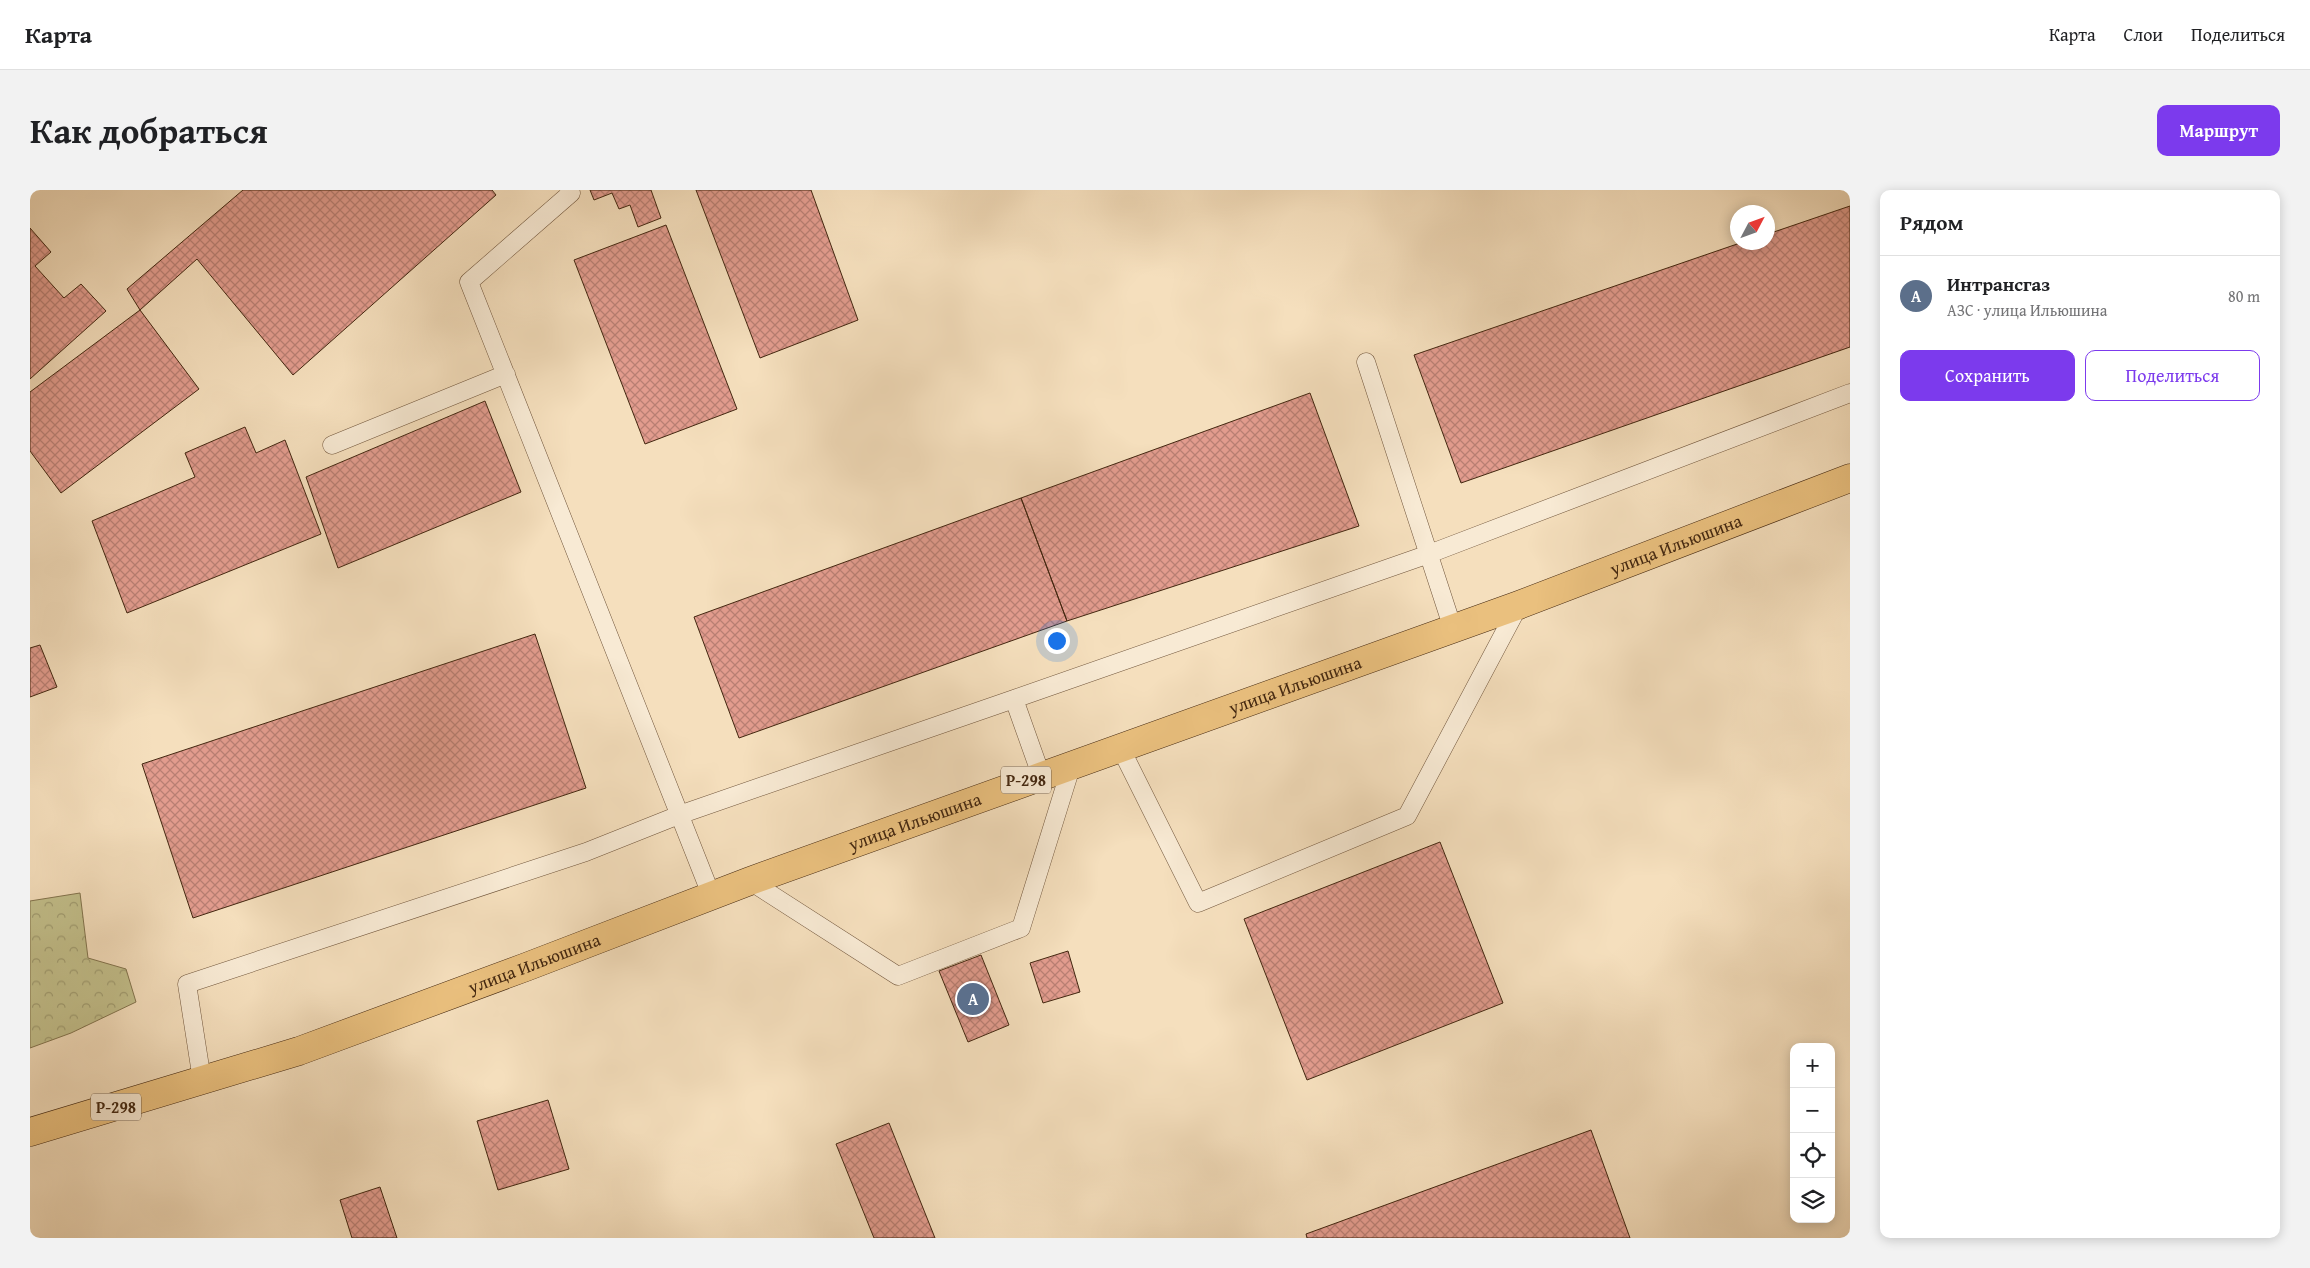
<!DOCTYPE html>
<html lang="ru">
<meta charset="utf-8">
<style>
body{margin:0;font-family:"Gentium Book Plus",serif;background:#f2f2f2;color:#202124}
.controls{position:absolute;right:15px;bottom:15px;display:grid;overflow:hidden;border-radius:10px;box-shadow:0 2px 12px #0003}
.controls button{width:45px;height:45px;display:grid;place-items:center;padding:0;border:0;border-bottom:1px solid #e0e0e0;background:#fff;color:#202124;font:25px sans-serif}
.compass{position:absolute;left:1700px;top:15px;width:45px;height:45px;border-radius:50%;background:#fff;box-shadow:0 2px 12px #0003;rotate:49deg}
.you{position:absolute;left:1026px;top:450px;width:18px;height:18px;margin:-12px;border:4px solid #fff;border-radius:50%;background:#1a73e8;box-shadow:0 0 0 8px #1a73e833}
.badge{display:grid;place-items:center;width:32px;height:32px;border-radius:50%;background:#7c3aed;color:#fff;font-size:16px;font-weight:700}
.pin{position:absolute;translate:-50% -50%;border:2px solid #fff;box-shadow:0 1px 5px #0006}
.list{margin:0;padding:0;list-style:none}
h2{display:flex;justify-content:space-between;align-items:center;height:65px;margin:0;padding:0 20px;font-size:21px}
h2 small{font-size:16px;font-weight:400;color:#757577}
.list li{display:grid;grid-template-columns:32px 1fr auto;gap:15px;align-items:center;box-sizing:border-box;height:80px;padding:0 20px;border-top:1px solid #e0e0e0}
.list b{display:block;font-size:19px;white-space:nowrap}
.list p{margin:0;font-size:16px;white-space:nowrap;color:#757577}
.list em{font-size:16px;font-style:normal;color:#757577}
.actions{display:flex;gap:10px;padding:15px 20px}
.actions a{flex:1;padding:11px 0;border:1px solid #7c3aed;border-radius:10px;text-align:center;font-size:18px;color:#7c3aed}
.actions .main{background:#7c3aed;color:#fff}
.icon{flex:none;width:28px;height:28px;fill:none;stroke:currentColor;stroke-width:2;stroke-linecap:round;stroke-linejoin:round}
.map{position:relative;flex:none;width:1820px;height:1048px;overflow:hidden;border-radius:10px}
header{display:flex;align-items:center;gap:30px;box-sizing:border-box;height:70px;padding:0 25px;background:#fff;border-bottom:1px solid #e0e0e0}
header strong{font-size:24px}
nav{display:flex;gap:28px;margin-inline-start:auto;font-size:18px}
.intro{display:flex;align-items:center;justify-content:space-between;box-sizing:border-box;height:120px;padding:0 30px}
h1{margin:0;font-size:35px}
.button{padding:12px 22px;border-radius:10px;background:#7c3aed;color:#fff;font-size:18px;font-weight:700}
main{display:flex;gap:30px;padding:0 30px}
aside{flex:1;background:#fff;border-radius:10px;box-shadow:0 2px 12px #0003}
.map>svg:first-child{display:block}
.forest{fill:url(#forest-crowns);stroke:#83744e}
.building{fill:url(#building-cross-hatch);stroke:#432710}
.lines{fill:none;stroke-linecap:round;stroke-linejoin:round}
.lane-casing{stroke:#70553b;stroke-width:19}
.highway-casing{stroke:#432710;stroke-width:29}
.lane{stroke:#f8ead4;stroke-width:18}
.highway{stroke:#eac07e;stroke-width:28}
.labels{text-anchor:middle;stroke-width:4;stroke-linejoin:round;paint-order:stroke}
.shield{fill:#f8ead4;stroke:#79624b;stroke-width:1}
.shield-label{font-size:16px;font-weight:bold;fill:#432710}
.street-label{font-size:18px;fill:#432710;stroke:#f8ead4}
</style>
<header>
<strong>Карта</strong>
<nav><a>Карта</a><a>Слои</a><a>Поделиться</a></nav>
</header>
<div class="intro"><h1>Как добраться</h1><a class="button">Маршрут</a></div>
<main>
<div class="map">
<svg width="1820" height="1048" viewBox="0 0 1820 1048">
<defs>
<pattern id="forest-crowns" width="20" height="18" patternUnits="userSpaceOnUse" patternTransform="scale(1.25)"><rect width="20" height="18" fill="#c3c08c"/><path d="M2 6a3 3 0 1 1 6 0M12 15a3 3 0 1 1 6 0" fill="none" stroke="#a09c71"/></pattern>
<pattern id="building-cross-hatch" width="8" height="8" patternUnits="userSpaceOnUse" patternTransform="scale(1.25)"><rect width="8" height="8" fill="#e29c8e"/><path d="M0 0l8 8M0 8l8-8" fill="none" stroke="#b97f73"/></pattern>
</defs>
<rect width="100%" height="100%" fill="#f5dfbd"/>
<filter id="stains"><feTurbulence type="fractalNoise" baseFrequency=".004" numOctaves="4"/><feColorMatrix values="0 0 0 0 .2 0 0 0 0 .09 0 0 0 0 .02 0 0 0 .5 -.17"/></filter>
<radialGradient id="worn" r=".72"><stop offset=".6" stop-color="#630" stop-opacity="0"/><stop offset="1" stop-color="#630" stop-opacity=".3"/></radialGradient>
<path class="forest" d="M50 703 58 768 96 779 106 812 41 843 0 858V711Z"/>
<path class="building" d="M213 0H462L466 5 263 185 167 69 110 120 97 99Z
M560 0H621L631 28 608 37 600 15 589 19 582 3 564 10Z
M666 0H781L828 130 730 168Z
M1820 16V157L1431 293 1384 165 1713 52H1738V44Z
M636 35 707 219 615 254 544 70Z
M0 38 21 62 5 76 34 108 51 94 76 121 0 189Z
M110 120 169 199 31 303 0 261V202Z
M1280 203 1329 336 1037 431 991 308Z
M455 211 491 302 308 378 276 287Z
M215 237 226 263 255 250 291 344 97 423 62 331 165 287 155 263Z
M991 308 1037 431 709 548 664 427Z
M505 444 556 598 163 728 112 574Z
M10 455 27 497 0 507V458Z
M1410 652 1473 813 1277 890 1214 729Z
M1038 761 1050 802 1013 813 1000 773Z
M951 765 979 835 938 852 909 781Z
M518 910 539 979 468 1000 447 931Z
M859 933 905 1048H844L806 954Z
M1561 940 1600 1048H1277L1276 1044Z
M350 997 367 1048H322L310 1010Z"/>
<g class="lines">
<g class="lane-casing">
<path id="lane" d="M539 0 541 3 439 92 682 707
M1336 172 1423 439
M302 255 476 184
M984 509 1399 364 1820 203
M1090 557 1168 713 1377 626 1489 415
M720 691 868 786 991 738 1042 574
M172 890 157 794 556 662 649 625 984 509 1011 585"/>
</g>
<g class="highway-casing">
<g id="highway">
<path id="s1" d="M0 942 269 861 496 777 720 691 1489 415 1820 288"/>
</g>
</g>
<use href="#lane" class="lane"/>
<use href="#highway" class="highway"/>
</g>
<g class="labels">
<g class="shield">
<rect x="971" y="576.5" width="50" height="27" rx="4"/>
<rect x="61" y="903.5" width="50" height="27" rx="4"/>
</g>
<g class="shield-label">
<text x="996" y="596">Р-298</text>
<text x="86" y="923">Р-298</text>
</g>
<g class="street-label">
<text dy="6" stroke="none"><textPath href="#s1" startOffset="1748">улица Ильюшина</textPath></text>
<text dy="6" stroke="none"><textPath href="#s1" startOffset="1342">улица Ильюшина</textPath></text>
<text dy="6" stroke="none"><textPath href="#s1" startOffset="938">улица Ильюшина</textPath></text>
<text dy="6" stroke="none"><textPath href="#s1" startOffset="532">улица Ильюшина</textPath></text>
</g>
</g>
<rect width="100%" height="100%" filter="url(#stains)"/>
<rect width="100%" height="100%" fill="url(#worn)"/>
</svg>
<div class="controls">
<button>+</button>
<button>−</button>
<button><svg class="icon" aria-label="locate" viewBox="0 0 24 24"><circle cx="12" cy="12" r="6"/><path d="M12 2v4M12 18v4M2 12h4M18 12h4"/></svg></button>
<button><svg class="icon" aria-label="layers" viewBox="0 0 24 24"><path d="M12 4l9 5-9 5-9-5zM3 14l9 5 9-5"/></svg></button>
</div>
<svg class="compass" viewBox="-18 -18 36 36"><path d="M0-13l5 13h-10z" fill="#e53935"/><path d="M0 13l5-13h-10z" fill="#757577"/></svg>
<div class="you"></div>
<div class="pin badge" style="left:943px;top:809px;background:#5c6f8a">A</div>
</div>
<aside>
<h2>Рядом<small></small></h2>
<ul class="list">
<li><span class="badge" style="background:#5c6f8a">A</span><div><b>Интрансгаз</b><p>АЗС · улица Ильюшина</p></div><em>80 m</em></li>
</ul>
<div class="actions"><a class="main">Сохранить</a><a>Поделиться</a></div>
</aside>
</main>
